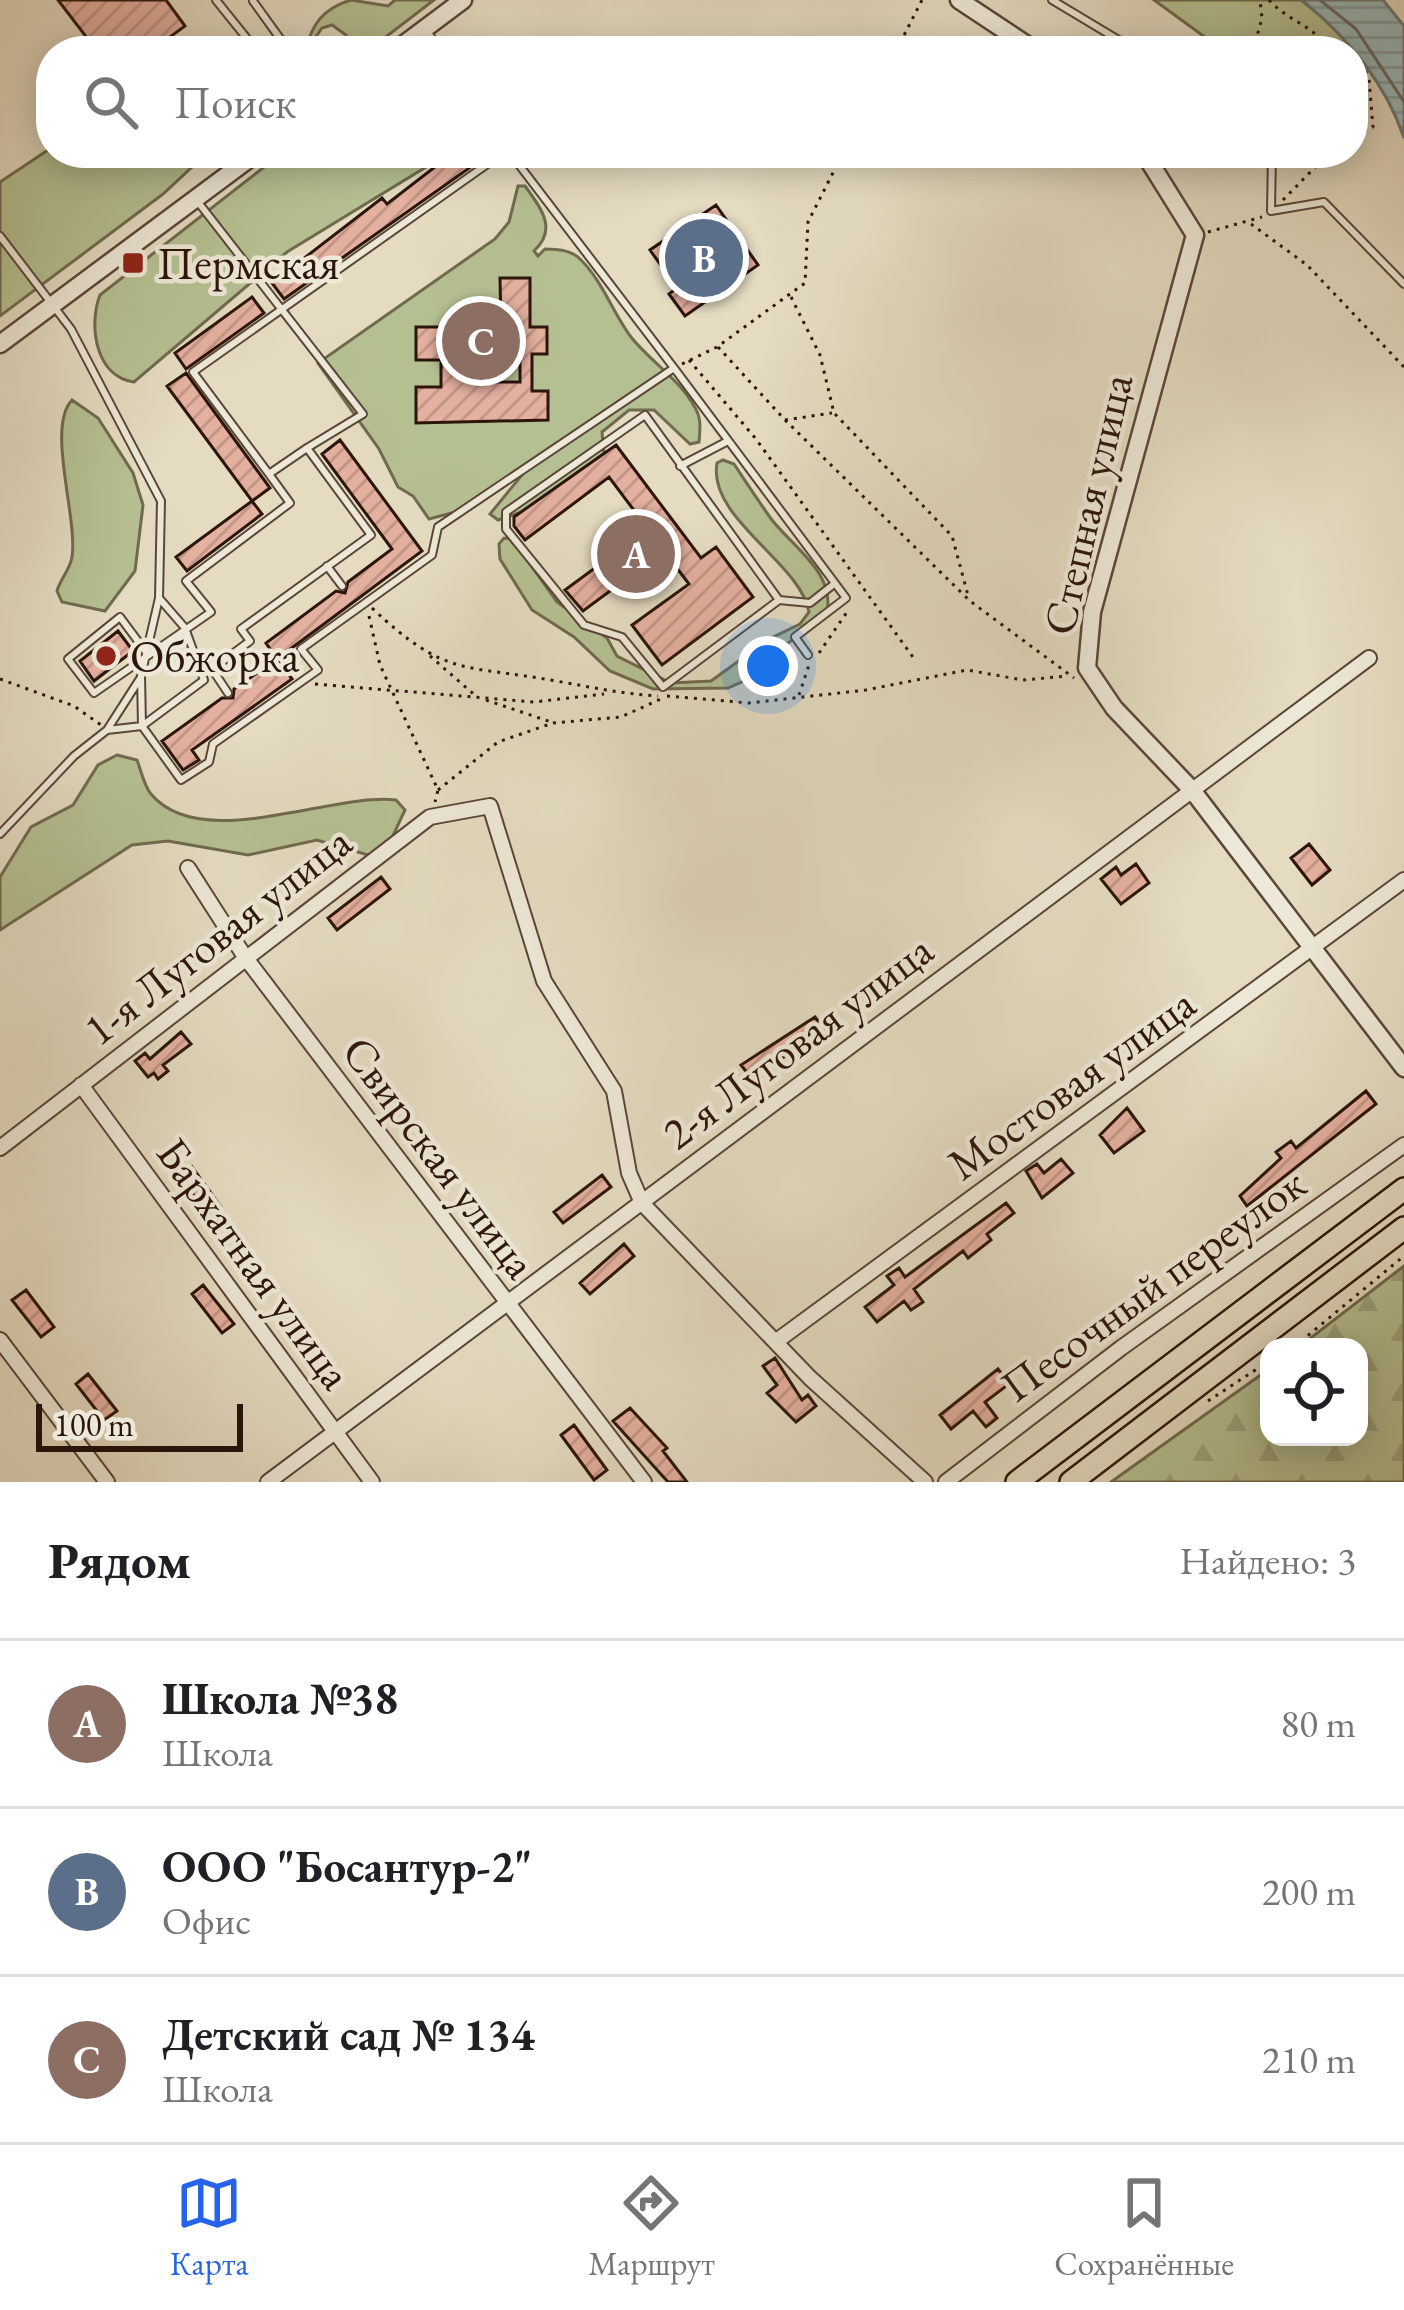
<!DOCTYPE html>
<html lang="ru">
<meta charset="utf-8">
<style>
body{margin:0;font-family:"EB Garamond",serif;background:#f2f2f2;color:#202124}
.controls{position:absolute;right:36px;bottom:36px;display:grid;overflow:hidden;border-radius:24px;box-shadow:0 6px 30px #0003}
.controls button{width:108px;height:108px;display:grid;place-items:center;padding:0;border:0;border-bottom:3px solid #e0e0e0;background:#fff;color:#202124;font:60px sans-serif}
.scale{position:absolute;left:36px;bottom:30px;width:207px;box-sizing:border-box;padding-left:12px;border:6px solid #2c150b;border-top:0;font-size:33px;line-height:42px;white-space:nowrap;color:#2c150b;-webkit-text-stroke:9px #ede8d7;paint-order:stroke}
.you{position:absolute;left:768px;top:666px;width:42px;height:42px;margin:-30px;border:9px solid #fff;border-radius:50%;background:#1a73e8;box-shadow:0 0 0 18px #1a73e833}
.badge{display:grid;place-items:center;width:78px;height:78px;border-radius:50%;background:#2563eb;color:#fff;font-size:39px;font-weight:700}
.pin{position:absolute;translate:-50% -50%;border:6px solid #fff;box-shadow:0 3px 12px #0006}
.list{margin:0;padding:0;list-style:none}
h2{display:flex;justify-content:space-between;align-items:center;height:156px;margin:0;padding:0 48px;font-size:51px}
h2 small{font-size:39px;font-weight:400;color:#757577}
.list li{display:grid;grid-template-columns:78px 1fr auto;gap:36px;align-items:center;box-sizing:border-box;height:168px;padding:0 48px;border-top:3px solid #e0e0e0}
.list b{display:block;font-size:45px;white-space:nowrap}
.list p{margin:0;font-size:39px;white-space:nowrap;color:#757577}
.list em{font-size:39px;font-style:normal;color:#757577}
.icon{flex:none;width:66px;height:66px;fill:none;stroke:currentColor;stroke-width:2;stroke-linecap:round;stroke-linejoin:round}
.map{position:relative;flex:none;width:1404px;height:1482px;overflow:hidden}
.search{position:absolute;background:#fff;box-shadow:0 6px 30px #0003;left:36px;right:36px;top:36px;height:132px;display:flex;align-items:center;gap:30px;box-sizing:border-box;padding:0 42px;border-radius:48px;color:#757577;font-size:45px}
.sheet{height:660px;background:#fff}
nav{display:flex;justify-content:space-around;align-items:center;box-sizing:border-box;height:168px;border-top:3px solid #e0e0e0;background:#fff;font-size:33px;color:#757577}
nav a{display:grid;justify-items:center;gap:6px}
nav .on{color:#2563eb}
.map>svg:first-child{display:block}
.green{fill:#b5c092;stroke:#706a4e;stroke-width:3}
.forest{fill:url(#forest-firs);stroke:#706a4e;stroke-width:3}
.water{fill:url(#water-rules);stroke:#6d7775;stroke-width:3}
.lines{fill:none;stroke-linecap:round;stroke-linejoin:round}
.shore{stroke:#626764;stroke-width:3}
.building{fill:url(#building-hatch);stroke:#2c150b;stroke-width:3;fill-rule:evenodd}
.service-casing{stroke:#5a4638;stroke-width:10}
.minor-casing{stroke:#5a4638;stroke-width:18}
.tertiary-casing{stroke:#5a4638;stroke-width:21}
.primary-casing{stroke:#2c150b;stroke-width:26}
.path{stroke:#2c150b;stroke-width:3;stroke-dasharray:3 6;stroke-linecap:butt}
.service{stroke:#ede8d7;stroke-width:6}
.minor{stroke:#ede8d7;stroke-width:14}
.tertiary{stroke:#ede8d7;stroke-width:16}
.primary{stroke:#e4dbc1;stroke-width:21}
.poi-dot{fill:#8f2418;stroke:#ede8d7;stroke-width:4.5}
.labels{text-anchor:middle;stroke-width:9;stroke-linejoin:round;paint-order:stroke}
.poi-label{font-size:45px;fill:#2c150b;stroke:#ede8d7;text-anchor:start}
.street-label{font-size:45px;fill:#2c150b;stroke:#ede8d7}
</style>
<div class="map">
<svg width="1404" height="1482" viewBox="0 0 1404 1482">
<defs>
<pattern id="forest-firs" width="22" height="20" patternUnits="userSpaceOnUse" patternTransform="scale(3)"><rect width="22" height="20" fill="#b5c092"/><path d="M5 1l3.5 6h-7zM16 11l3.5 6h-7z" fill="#9ca47d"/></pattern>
<pattern id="water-rules" width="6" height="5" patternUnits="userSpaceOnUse" patternTransform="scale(3)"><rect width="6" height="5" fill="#99b9bc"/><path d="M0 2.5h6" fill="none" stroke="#849ea0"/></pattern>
<pattern id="building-hatch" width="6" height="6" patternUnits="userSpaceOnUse" patternTransform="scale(3)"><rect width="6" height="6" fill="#e4b09f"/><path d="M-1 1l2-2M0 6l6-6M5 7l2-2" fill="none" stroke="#c49688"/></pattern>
</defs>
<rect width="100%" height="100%" fill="#e4dbc1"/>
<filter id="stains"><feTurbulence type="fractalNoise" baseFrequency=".00167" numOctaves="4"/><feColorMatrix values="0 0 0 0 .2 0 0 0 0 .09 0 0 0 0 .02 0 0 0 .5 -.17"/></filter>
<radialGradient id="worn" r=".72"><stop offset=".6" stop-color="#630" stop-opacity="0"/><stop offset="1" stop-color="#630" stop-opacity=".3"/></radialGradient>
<path class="green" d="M351 0 388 6 395 0H434L370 49 347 51 346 35 332 25 322 28 306 51C311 24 324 8 351 0Z
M1154 0H1301L1347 37 1368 71 1355 82 1353 110V51H1224Z
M51 148V153H207L163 194 0 316V182Z
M282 153H449L287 252 134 382C96 377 88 326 100 295Z
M518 186H525C541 208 558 229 534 251L538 256 545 249C558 249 571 250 580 259 602 280 614 315 631 337 649 360 680 380 694 406 702 418 700 429 699 442L690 444 654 410H629L602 432 604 454 525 511 498 520 490 514 526 470 459 511 429 519 413 496 398 487 379 449 318 363 495 239 509 222Z
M72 400 98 418 133 473 143 505 135 571 105 611 62 602 57 591C60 579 70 570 72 557 78 518 46 427 72 400Z
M723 460 734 464C746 482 759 502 772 520 794 548 838 575 826 616L771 655 753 677 728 688 653 689 610 671 574 637 532 610 500 559 499 544 504 538 512 539 557 602 607 638 617 656 671 683 711 681 769 639 800 624 809 612C801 563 707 518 717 463Z
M117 755 137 760C141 770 144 786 151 794 201 854 332 792 396 800L405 810 390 842 375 857 317 840 248 855 168 841 132 845 0 930V877L31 827 73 805 98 765Z"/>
<path class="forest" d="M1404 1266V1482H1111L1269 1369V1437H1359V1347H1299Z"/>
<path class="water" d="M1302 0H1383L1404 26V138C1385 81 1347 37 1302 0Z"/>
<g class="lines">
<path class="shore" d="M1320 0 1356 29 1404 102"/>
</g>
<path class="building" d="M58 0H166L185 26 151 51H97Z
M453 153H467L475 164 284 299 272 283 382 198 387 204Z
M716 205 758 265 685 316 669 294 677 288 650 250Z
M500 278H530V327H547V354H532V391H548V420L416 423V387H441V360H416V327H501ZM476 361H520V382H476Z
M252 297 264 313 186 369 175 353Z
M186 373 270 488 252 501 167 386Z
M340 440 422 551 277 659 266 643 336 591 345 593 348 582 392 549 322 454Z
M616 445 701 558 716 547 753 597 662 665 632 625 689 584 664 551 583 611 565 590 648 529 609 477 525 540 514 526V517Z
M252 501 262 514 187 571 176 557Z
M118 631 133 651 94 681 80 661Z
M277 659 292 679 192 750 199 760 183 770 162 741 222 698H233L234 689Z
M1309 844 1330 870 1312 885 1291 858Z
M1136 864 1149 883 1121 904 1101 879 1116 867 1121 875Z
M381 877 390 889 337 930 328 918Z
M815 1017 824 1029 752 1079 741 1065Z
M181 1032 191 1044 163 1065 168 1071 158 1079 154 1073 148 1077 135 1061 145 1053 150 1059Z
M1366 1091 1376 1104 1247 1206 1240 1196 1281 1158 1276 1152 1291 1141 1296 1148Z
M1127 1108 1144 1131 1114 1153 1100 1135Z
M1061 1159 1073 1173 1042 1198 1026 1171 1037 1164 1044 1173Z
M192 1167 221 1207 210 1216 179 1177Z
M602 1175 611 1187 563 1223 554 1212Z
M1006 1203 1014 1213 987 1234 991 1240 968 1258 963 1251 914 1289 923 1302 911 1310 904 1301 877 1322 865 1307 894 1285 887 1276 899 1268 905 1277Z
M624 1244 634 1256 590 1294 580 1283Z
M203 1285 234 1324 222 1333 192 1294Z
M26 1290 54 1327 41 1337 12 1300Z
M775 1358 802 1400 808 1395 816 1406 796 1422 767 1393 777 1385 763 1366Z
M998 1369 1009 1384 985 1402 997 1418 986 1427 973 1411 951 1429 940 1415Z
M88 1374 117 1411 104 1420 76 1384Z
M630 1408 667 1448 663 1451 687 1482H668L613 1421Z
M574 1425 607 1470 594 1480 561 1435Z"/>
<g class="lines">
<g class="service-casing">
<path id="service" d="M216 0 257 51
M1052 0 1137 51
M253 1 289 51
M427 31 440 51
M1272 153 1271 211 1324 202 1404 284
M198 202 363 414 307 448
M0 236 71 329 161 501 159 598 185 628 204 680 142 726 107 730 74 756 0 834
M674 368 846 598 795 637 808 655
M680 466 726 442
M327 566 342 586
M159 598 141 676 142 726 181 780 209 762 213 744 318 670 301 649 432 555 438 527 674 368 510 153
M779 600 645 415 506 512V529L584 625 622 637 663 687 779 600 810 603 834 584
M146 652 120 617 68 659 94 693 211 612 186 581 290 503 269 474
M228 693 212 669 250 641 241 629 371 535 307 448 269 474 193 372 503 153
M107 730 141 677"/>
</g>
<g class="minor-casing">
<path id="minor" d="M188 868 245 957 644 1482
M81 1085 372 1482
M0 1148 430 817 490 806 544 981 614 1091 629 1173 642 1203 810 1378 925 1482
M0 1340 107 1482
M778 1340 1404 880
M268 1482 1369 658
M946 1482 1121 1348 1404 1145"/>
</g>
<g class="tertiary-casing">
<path id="tertiary" d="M959 0 1036 51
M395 51 463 0
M1144 153 1195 235 1092 612 1087 668 1114 708 1192 790 1404 1068
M0 344 257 153"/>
</g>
<g class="primary-casing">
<path id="primary" d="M1017 1482 1404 1189
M1071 1482 1404 1228"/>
</g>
<path class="path" d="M1269 0C1289 22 1314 25 1330 51
M896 51 922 0
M1253 51 1262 18 1260 0
M1353 73 1369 79 1373 127 1353 135
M1283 200 1329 153
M1251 224 1307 265 1404 367
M1208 232 1262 217
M791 297 820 355 834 413 952 536 969 599
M718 347 785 420 832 413
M689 360 756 439 915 660
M682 364 717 347 805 283 808 222 843 153
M785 420 970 601 1074 678
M372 608C446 678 463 664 556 681 591 687 622 694 658 696
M369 616 380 665 438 790 435 802
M819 653 847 612
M430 656 477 697
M0 679 74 706 101 725
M315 684 534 702 604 694
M799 695 809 665
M667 696 749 703 866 690 967 670 1023 680 1068 676
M486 700 551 722
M438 790 498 742 553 723 621 717 665 697
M1294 1347 1404 1256
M1208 1401 1269 1361"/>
<use href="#service" class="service"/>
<use href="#minor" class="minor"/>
<use href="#tertiary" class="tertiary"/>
<use href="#primary" class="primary"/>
</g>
<g class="poi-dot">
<rect x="121" y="251" width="24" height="24" rx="6"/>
<circle cx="106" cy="656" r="12"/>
</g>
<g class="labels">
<g class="poi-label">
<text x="157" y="279">Пермская</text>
<text x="130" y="672">Обжорка</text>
</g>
<g class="street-label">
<text transform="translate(1087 504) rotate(-77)" y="16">Степная улица</text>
<text transform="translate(217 935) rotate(-38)" y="16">1-я Луговая улица</text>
<text transform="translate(797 1041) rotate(-37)" y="16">2-я Луговая улица</text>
<text transform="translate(1071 1083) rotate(-36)" y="16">Мостовая улица</text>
<text transform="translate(440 1157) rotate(53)" y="16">Свирская улица</text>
<text transform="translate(255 1263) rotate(54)" y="16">Бархатная улица</text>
<text transform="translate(1153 1284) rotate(-36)" y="16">Песочный переулок</text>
</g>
</g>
<rect width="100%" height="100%" filter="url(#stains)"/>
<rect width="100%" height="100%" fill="url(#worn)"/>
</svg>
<div class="controls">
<button><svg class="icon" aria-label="locate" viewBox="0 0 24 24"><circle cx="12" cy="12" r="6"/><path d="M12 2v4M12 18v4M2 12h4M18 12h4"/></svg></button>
</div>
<div class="scale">100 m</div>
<div class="you"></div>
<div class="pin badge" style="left:636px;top:554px;background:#8d6e63">A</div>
<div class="pin badge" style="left:704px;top:258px;background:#5c6f8a">B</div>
<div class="pin badge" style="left:481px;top:341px;background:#8d6e63">C</div>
<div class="search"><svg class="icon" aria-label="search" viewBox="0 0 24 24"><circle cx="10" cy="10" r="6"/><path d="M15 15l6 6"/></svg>Поиск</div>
</div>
<section class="sheet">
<h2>Рядом<small>Найдено: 3</small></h2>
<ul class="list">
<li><span class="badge" style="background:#8d6e63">A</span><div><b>Школа №38</b><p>Школа</p></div><em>80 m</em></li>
<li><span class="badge" style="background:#5c6f8a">B</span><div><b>ООО &quot;Босантур-2&quot;</b><p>Офис</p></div><em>200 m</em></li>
<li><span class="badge" style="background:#8d6e63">C</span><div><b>Детский сад № 134</b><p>Школа</p></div><em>210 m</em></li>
</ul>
</section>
<nav>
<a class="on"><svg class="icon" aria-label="map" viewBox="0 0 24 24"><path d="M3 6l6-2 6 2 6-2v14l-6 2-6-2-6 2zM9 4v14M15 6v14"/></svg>Карта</a>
<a><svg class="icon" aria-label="directions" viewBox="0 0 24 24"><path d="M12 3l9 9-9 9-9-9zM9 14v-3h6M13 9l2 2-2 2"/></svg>Маршрут</a>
<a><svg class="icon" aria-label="saved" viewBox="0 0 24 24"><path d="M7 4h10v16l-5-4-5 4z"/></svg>Сохранённые</a>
</nav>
